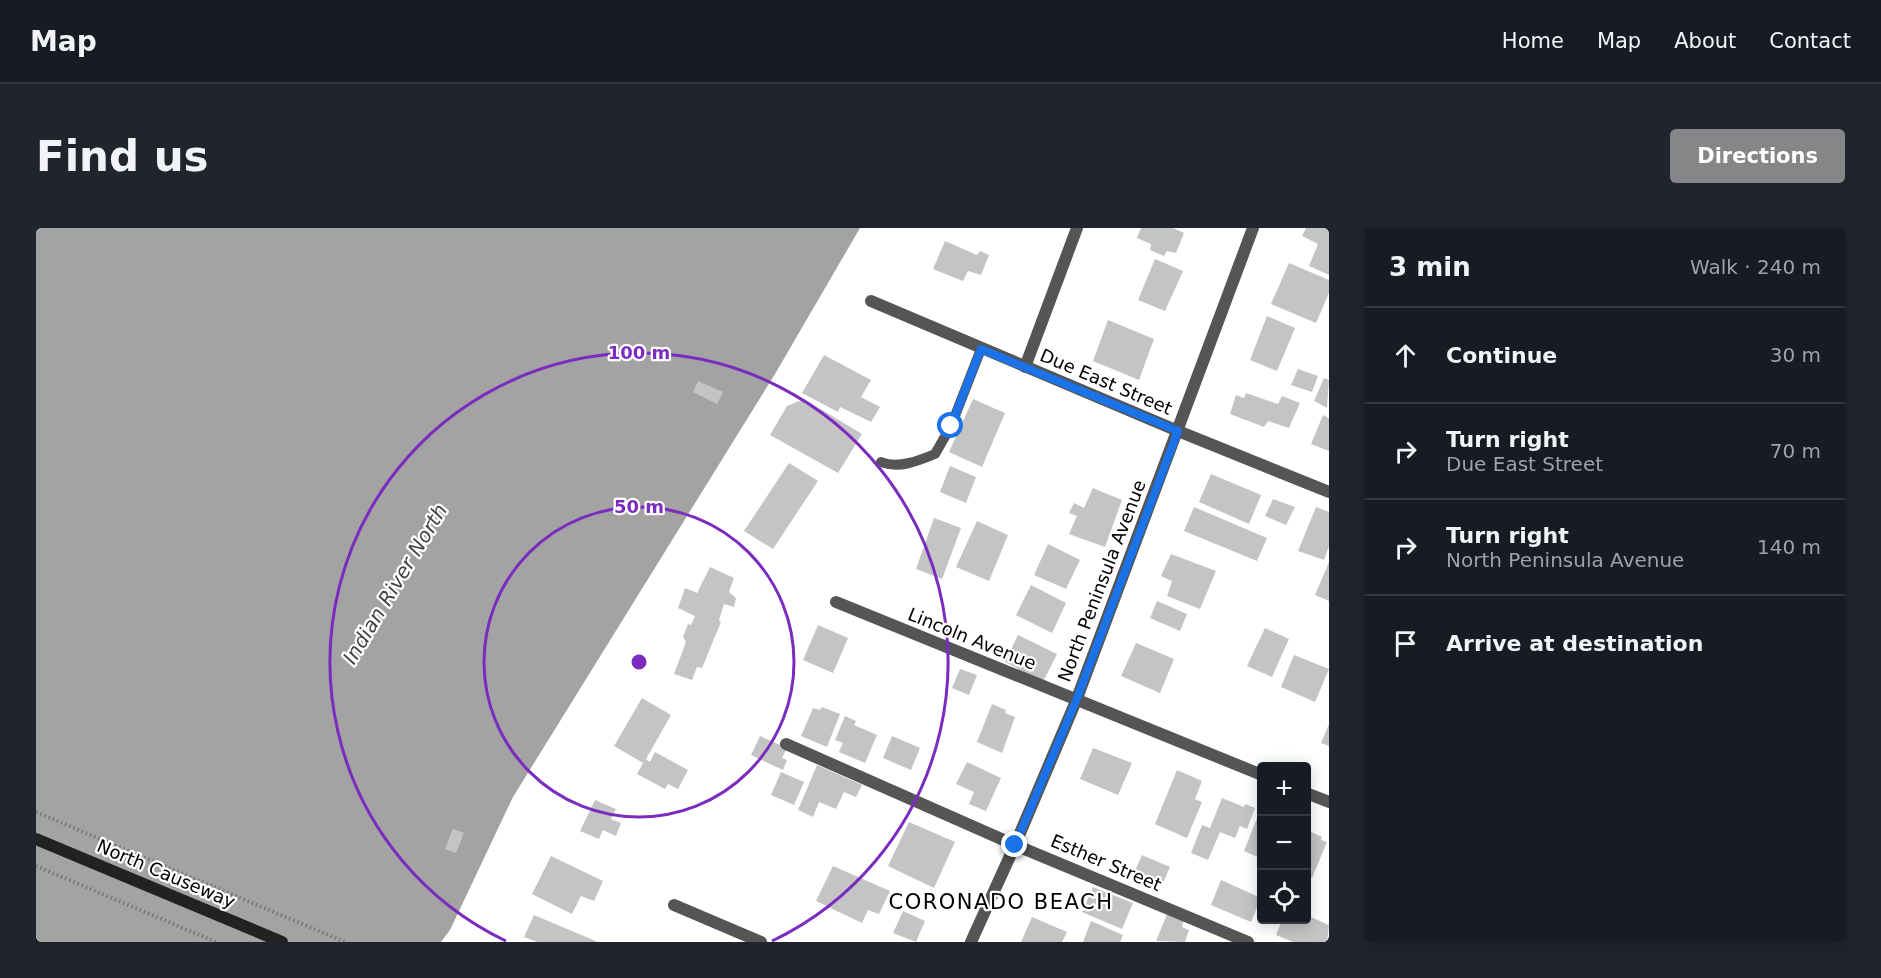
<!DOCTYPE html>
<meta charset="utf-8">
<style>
body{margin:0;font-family:"DejaVu Sans",sans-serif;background:#20242c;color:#f1f3f6}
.controls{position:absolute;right:18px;bottom:18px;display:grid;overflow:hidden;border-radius:6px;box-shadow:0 3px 15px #0003}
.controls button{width:54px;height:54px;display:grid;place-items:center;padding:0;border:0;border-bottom:2px solid #363941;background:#171b24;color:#f1f3f6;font:30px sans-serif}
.stop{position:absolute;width:18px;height:18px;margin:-14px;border:4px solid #1a73e8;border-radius:50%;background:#fff}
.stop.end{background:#1a73e8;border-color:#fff;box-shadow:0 2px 6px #0008}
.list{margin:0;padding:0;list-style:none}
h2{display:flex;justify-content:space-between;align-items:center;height:78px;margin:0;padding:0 24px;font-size:26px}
h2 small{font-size:20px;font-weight:400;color:#9ea1a6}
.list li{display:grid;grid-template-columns:39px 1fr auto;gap:18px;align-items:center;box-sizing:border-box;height:96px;padding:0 24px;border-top:2px solid #363941}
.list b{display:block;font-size:22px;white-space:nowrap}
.list p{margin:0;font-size:20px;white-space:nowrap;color:#9ea1a6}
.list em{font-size:20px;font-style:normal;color:#9ea1a6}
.icon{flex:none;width:33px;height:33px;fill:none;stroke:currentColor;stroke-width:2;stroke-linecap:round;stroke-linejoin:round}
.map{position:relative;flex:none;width:1293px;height:714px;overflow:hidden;border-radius:6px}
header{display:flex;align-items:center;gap:36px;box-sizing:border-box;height:84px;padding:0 30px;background:#171b24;border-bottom:2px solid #363941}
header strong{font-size:28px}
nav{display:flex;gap:33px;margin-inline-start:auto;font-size:21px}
.intro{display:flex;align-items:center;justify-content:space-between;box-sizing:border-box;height:144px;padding:0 36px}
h1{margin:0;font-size:42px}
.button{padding:15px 27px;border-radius:6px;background:#858687;color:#fff;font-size:21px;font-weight:700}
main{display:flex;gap:36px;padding:0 36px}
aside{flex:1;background:#171b24;border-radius:6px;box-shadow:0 3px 15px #0003}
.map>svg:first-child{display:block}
.water{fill:#a3a3a3}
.building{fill:#c4c4c4}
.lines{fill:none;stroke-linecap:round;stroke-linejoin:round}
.path{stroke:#777;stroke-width:4;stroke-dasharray:1.5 3;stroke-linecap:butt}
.service{stroke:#555;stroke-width:10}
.minor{stroke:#555;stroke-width:12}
.tertiary{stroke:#555;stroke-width:12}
.secondary{stroke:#222;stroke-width:12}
.route{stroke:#1a73e8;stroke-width:8}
.ring{fill:none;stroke:#7b2cbf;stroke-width:3}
.labels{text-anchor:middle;stroke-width:4.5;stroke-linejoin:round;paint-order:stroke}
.street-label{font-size:18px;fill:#000;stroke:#fff}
.water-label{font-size:20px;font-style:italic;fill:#444;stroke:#fff}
.quarter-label{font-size:21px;letter-spacing:1.5px;fill:#000;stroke:#fff}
.centre{fill:#7b2cbf;stroke:#fff;stroke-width:3}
.ring-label{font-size:18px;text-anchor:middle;font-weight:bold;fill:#7b2cbf;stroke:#fff;stroke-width:4.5;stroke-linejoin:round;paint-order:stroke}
</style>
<header>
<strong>Map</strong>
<nav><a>Home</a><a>Map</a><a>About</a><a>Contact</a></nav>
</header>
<div class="intro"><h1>Find us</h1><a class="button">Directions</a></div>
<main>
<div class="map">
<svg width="1293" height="714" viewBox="0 0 1293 714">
<rect width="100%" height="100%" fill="#fff"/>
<path class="water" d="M0 0H824L739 146 477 569 414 702 405 714H0Z"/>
<path class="building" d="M1105 0H1137L1148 5 1140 25 1131 23 1128 28 1114 22 1115 16 1101 10Z
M1270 0H1293V47L1273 38 1282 16 1266 8Z
M909 13 941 27 944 23 953 27 945 47 932 43 927 53 897 41Z
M1119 31 1147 43 1129 83 1102 72Z
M1253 35 1293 52V65L1280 95 1235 76Z
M1231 88 1259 100 1241 143 1214 132Z
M1072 92 1118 111 1103 152 1057 133Z
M788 127 835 152 825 169 844 179 835 194 804 179 802 184 766 165Z
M1262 141 1282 148 1276 164 1255 157Z
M1288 150 1293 152 1291 180 1278 173Z
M662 153 687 164 681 176 657 164Z
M1210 165 1242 176 1246 168 1264 175 1253 200 1232 193 1228 199 1194 186 1200 167 1208 170Z
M768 171 826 206 802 245 734 207 751 178Z
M937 171 969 185 946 239 913 224Z
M1287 187 1293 190V223L1275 216Z
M753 235 782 253 737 321 708 303Z
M914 238 940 249 930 275 904 264Z
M1175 246 1225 267 1213 296 1163 274Z
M1057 260 1086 272 1069 319 1033 306 1041 288 1033 285 1038 275 1048 280Z
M1237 271 1259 279 1250 297 1229 288Z
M1158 279 1231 310 1221 333 1148 303Z
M1280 279 1293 284V318L1288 332 1262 323Z
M898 290 925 300 906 351 880 341Z
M941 293 972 307 953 353 920 339Z
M1012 316 1044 332 1030 361 998 347Z
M1135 326 1180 343 1164 381 1131 368 1136 353 1125 348Z
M1293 334V373L1279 367Z
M674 339 698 350 693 364 700 370 698 379 688 376 683 392 685 394 666 440 661 439 656 452 638 446 650 414 647 409 652 396 655 397 659 388 642 380 649 360 661 365Z
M995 357 1030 375 1016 405 980 387Z
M1121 373 1151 386 1144 403 1114 390Z
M782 397 812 410 797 445 767 432Z
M1229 400 1253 411 1236 449 1211 438Z
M982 407 1021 426 1007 454 969 434Z
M1100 415 1138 431 1124 465 1085 448Z
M1258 427 1293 441 1279 474 1245 459Z
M924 441 941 447 933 467 916 460Z
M606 470 635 487 610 531 614 534 619 524 652 542 642 561 632 556 629 561 601 546 607 535 578 518Z
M956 476 970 482 969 485 979 489 966 525 941 514Z
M786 479 804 486 791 519 765 508 777 480 784 482Z
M809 488 820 493 818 497 841 507 829 535 803 524 807 515 799 512Z
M1293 496V518L1285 515Z
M724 508 751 520 746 530 751 532 747 542 715 527Z
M856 508 884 520 875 542 847 530Z
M1057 520 1096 535 1082 567 1044 551Z
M931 534 965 550 950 583 933 576 938 564 920 556Z
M781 537 826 557 820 569 808 564 800 581 783 574 777 589 762 582Z
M1141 542 1166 553 1159 571 1166 574 1151 610 1119 596Z
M745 544 768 554 758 577 735 567Z
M1186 570 1208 579 1209 576 1219 580 1211 601 1204 598 1199 610 1184 604 1172 632 1155 625 1166 597 1174 600Z
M559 572 580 581 575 591 585 595 580 608 567 602 563 611 544 603Z
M1223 585 1226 586V631L1208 623Z
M873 594 919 614 898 660 852 638Z
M417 601 428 605 420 625 409 621Z
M1271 602 1286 609 1285 612 1291 614 1276 650 1270 648Z
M1106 627 1134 639 1127 655 1099 643Z
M515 628 567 653 558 673 545 668 536 686 496 666Z
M797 638 854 663 843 686 832 682 826 695 780 673Z
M1185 652 1225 670 1215 694 1175 677Z
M1057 659 1097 675 1086 701 1046 684Z
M867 683 889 693 880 714 857 705Z
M1131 686 1148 692 1146 699 1153 702 1149 714 1120 713Z
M498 687 562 714H501L488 709Z
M1270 687 1293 697 1291 714H1257L1240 707 1246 692H1270Z
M996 689 1031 704 1026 714H985Z
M1055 693 1087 707 1084 714H1047Z"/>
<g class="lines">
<path class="path" d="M0 584 309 714
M0 638 180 714"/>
<path class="service" d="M845 234C862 241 882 233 899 226L915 198 945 121"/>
<path class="minor" d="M835 73 1142 203 1293 264
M989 139 1041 0
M800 374 1226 547
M750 516 979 617 1212 714
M1270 565 1293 574
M638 677 725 714"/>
<path class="tertiary" d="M935 714 979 617 1040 473 1217 0"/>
<path class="secondary" d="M0 611 246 714"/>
</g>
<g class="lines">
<path class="route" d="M915 198 945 121 1142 203 1040 473 979 617"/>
</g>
<g class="ring">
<circle cx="603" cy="434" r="155"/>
<path d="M470 713A309 309 0 1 1 736 713"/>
</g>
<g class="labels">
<g class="street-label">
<text transform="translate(1070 154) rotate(23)" y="6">Due East Street</text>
<text transform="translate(1066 353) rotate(-69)" y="6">North Peninsula Avenue</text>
<text transform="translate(936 411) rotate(22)" y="6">Lincoln Avenue</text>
<text transform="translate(1070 635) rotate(23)" y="6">Esther Street</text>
<text transform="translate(130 646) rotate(23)" y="6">North Causeway</text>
</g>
<g class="water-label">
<text transform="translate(359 356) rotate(-59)" y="7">Indian River North</text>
</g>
<g class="quarter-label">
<text x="965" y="681">CORONADO BEACH</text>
</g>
</g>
<circle cx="603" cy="434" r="9" class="centre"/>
<g class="ring-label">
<text x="603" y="131">100 m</text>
<text x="603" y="285">50 m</text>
</g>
</svg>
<div class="controls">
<button>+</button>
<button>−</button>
<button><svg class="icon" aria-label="locate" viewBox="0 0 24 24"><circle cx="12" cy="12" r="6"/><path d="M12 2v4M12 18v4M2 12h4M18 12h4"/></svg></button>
</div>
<div class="stop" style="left:915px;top:198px"></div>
<div class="stop end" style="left:979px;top:617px"></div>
</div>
<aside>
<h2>3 min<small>Walk · 240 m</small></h2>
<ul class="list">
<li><svg class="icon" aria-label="ahead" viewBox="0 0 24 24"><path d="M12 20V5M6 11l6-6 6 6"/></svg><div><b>Continue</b></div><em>30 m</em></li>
<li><svg class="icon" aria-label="right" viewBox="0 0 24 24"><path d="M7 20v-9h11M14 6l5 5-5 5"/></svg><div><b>Turn right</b><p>Due East Street</p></div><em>70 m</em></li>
<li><svg class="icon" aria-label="right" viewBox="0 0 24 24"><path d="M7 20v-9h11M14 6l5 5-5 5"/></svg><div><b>Turn right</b><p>North Peninsula Avenue</p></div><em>140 m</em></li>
<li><svg class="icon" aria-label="arrive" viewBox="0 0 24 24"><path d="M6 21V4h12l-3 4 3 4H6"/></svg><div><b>Arrive at destination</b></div></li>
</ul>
</aside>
</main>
